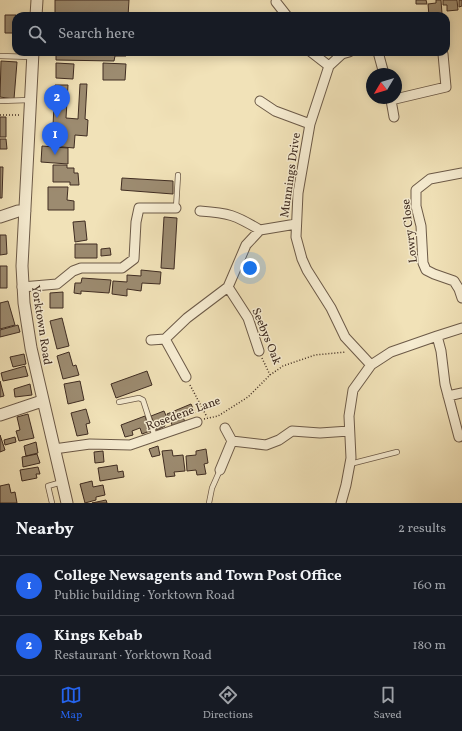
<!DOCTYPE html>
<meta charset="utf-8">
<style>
body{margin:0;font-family:Vollkorn,serif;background:#242831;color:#f1f3f6}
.compass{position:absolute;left:366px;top:68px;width:36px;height:36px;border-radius:50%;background:#171b24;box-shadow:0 2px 10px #0003;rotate:232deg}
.you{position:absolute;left:250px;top:268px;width:14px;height:14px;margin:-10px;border:3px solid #fff;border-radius:50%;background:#1a73e8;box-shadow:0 0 0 6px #1a73e833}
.badge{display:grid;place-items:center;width:26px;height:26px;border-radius:50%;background:#2563eb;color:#fff;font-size:13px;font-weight:700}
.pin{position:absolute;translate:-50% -33px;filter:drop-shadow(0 1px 2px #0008)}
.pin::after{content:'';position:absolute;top:21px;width:14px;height:12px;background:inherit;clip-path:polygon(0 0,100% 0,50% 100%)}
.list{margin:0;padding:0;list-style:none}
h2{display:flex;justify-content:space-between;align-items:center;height:52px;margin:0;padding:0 16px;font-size:17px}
h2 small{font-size:13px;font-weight:400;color:#9ea1a6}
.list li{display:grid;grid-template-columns:26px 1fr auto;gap:12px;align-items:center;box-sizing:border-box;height:60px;padding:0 16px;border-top:1px solid #363941}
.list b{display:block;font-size:15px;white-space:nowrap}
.list p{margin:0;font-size:13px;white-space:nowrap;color:#9ea1a6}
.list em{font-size:13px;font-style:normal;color:#9ea1a6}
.icon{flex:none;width:22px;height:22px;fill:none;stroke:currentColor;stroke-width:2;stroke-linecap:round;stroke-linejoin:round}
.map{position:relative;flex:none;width:462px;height:503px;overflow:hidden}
.search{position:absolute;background:#171b24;box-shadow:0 2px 10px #0003;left:12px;right:12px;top:12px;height:44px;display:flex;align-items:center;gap:10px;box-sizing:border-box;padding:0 14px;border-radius:12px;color:#9ea1a6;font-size:15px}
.sheet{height:172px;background:#171b24}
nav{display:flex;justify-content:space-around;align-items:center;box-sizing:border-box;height:56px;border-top:1px solid #363941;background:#171b24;font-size:11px;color:#9ea1a6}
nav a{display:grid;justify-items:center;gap:2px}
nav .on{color:#2563eb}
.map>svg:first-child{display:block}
.building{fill:#9c8b70;stroke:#402d22}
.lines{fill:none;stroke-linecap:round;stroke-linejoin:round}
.service-casing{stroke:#6c5a48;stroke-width:6}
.minor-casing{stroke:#6c5a48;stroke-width:11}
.tertiary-casing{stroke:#6c5a48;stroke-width:13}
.path{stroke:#402d22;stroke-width:1.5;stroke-dasharray:1 2;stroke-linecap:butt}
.service{stroke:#f6ecd1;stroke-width:4.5}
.minor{stroke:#f6ecd1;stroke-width:9}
.tertiary{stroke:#f6ecd1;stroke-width:11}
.labels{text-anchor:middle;stroke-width:3;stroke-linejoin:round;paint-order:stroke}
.street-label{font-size:12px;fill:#402d22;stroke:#f6ecd1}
</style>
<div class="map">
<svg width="462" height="503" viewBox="0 0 462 503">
<rect width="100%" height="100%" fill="#f1e2b8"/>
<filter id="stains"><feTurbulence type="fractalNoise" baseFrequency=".005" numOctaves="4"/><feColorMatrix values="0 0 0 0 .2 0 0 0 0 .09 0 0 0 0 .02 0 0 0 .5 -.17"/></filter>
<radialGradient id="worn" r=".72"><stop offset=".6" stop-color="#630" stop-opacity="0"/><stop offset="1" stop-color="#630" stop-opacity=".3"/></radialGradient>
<path class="building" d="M55 0H129L128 16H55Z
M416 0H426L427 4H416Z
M436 0H441L442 14 429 16 428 4 436 3Z
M443 0H457L458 10 447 11V5H443Z
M459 0H462V6L459 7Z
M5 15H16V33H5Z
M56 52H126V56H115L114 61 56 60Z
M1 61 17 62 14 99 0 97Z
M56 63 74 64 73 79 56 78Z
M103 63 126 64 125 80H103Z
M80 84H87L85 119 88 120 87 136 75 135 74 148 52 146 55 85H68L66 118 78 119Z
M0 117H6V137H0Z
M0 139H6L7 149H0Z
M42 146 68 148V164L41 162Z
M53 165H67V168H74V173H78L79 185H70V182H53Z
M0 167H3L2 198H0Z
M122 178 173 181V194L121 190Z
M48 187H68L67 200 74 201V210H48Z
M164 217 177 218 174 269 161 268Z
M85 221 87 240 75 242 73 222Z
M0 235H6L7 254 0 255Z
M75 244H97V258H75Z
M110 248 111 255 101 256V249Z
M0 266H7V288H0Z
M141 270 161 272 160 284 142 283 141 291 127 289V296L112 294 113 281 127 282V275L141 276Z
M82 278 111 280 109 293 81 291V294L74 293 75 283H81Z
M63 292V308H50V293Z
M8 301 15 325 0 329V303Z
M62 318 69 346 57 349 50 321Z
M18 325 20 332 0 337V330Z
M69 352 73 366 76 365 79 375 63 379 57 356Z
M24 354 26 364 13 367 10 357Z
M25 366 28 376 3 381 1 373Z
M147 371 152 385 116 398 111 384Z
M0 381 4 396 0 397Z
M80 381 84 400 68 404 64 384Z
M30 384 32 395 15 397 14 389Z
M191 404 195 413 183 417 185 422 173 427 167 414Z
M86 409 90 423 86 424 88 434 77 436 71 413Z
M164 411 168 420 163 422 165 426 157 430 151 416Z
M28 414 34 438 19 441 16 431 20 430 17 417Z
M145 416 150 431 142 434 140 428 132 431 133 435 125 437 121 425Z
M0 435 5 450 0 452Z
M15 437 16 442 5 445 4 440Z
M36 442 38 453 26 456 24 446Z
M158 446 160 455 152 457 149 449Z
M206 449 208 463 204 464 206 474 197 475 196 470 187 471 186 456 196 455V451Z
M172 450 173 456 183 455 185 471 174 472 175 476 166 477 162 451Z
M103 451 104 462 95 463 94 452Z
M37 454 40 463 23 467 22 457Z
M117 465 118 472 123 471 124 477 100 481 98 468Z
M38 467 40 474H36L37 478 22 481 20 470Z
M92 481 93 487 103 485 105 495 96 497V500L85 503 80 484Z
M9 484 11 493 15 492 17 503H0V486Z
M106 500 107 503H92Z"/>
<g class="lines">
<g class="service-casing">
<path id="service" d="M0 56 32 57
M0 101 30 100
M176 208 178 175
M119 402 139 398 143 400 155 437
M350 464 397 452
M52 503 48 486 62 482
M209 503 212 488 220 470"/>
</g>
<g class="minor-casing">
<path id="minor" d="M276 2 287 16
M311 52 329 66
M349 52 342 54 329 66 310 124 298 193 296 237 302 259 307 270 331 308 345 337 371 365
M378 52 384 74
M390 98 391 100 446 87 443 54
M391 100 394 117
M260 101 275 111 310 124
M462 173 430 179 416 190V206L421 226 423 263 426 270 434 274 454 281 459 289 462 298
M200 211C229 213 235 215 260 230
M22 287 57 284 73 271 81 268H122L134 259 136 222 139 208H176
M228 287 248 318 259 351
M437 336 441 351 445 384 459 437
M165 339 186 377
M151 340 165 339 187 318 228 287 246 245 260 230 296 224
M448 396 462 393
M225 428 232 441 266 445 279 440 292 431 320 433 349 431
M54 449 90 444 130 445 197 422
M220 470 232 441
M341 503 346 485 351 458 349 416 353 390 371 365 391 352 437 336 462 328"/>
</g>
<g class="tertiary-casing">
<path id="tertiary" d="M36 16 37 0
M33 52 22 266 24 303 31 348 67 503
M0 217 18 211H25
M0 415 42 401"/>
</g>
<path class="path" d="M0 115H20
M262 358 270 375
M190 385 207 417
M204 419 218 416 248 397 270 375 283 366 315 355 346 352"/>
<use href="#service" class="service"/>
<use href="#minor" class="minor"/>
<use href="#tertiary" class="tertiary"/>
</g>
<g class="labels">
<g class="street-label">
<text transform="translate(290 175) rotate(-82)" y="4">Munnings Drive</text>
<text transform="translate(409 231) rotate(-97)" y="4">Lowry Close</text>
<text transform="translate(42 325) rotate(81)" y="4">Yorktown Road</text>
<text transform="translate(267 336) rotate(68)" y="4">Seebys Oak</text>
<text transform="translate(183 413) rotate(-20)" y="4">Rosedene Lane</text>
</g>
</g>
<rect width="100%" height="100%" filter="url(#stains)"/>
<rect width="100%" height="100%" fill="url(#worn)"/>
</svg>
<svg class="compass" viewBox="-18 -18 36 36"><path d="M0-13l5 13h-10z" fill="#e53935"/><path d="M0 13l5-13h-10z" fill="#9ea1a6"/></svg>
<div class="you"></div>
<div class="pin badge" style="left:55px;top:155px">1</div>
<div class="pin badge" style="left:57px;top:118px">2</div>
<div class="search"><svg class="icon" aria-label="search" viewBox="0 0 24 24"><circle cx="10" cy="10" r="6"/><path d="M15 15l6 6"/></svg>Search here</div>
</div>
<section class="sheet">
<h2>Nearby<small>2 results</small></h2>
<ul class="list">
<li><span class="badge">1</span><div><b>College Newsagents and Town Post Office</b><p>Public building · Yorktown Road</p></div><em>160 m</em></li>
<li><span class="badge">2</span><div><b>Kings Kebab</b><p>Restaurant · Yorktown Road</p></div><em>180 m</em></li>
</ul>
</section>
<nav>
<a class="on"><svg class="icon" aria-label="map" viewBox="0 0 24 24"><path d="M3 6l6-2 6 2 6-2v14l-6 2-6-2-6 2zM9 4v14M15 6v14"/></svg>Map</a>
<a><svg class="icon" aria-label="directions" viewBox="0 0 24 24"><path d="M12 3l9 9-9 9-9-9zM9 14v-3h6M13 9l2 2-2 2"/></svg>Directions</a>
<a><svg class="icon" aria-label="saved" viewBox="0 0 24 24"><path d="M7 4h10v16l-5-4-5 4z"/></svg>Saved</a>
</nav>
